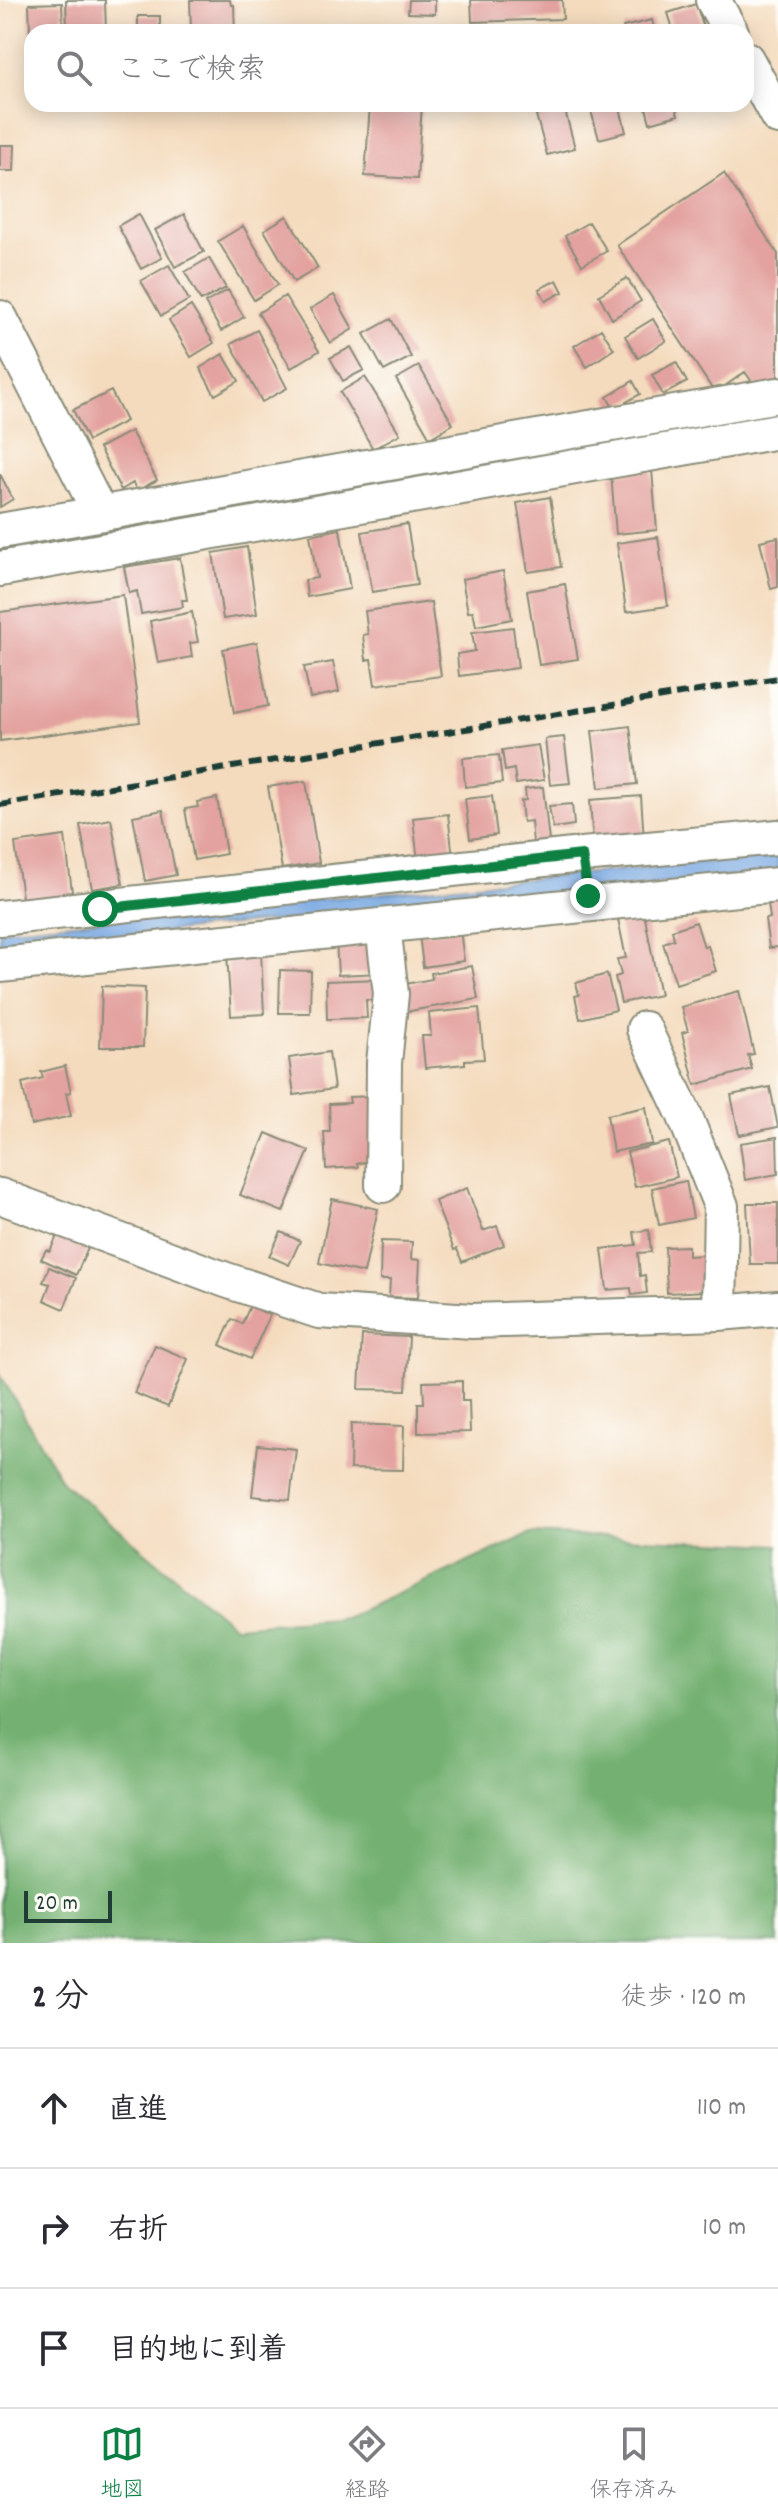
<!DOCTYPE html>
<html lang="ja">
<meta charset="utf-8">
<style>
body{margin:0;font-family:Dekko,"Klee One",sans-serif;background:#f2f2f3;color:#2b2b33}
.scale{position:absolute;left:24px;bottom:20px;width:88px;box-sizing:border-box;padding-left:8px;border:4px solid #1f3d34;border-top:0;font-size:22px;line-height:28px;white-space:nowrap;color:#1f3d34;-webkit-text-stroke:6px #fdfcf7;paint-order:stroke}
.stop{position:absolute;width:24px;height:24px;margin:-18px;border:6px solid #0b8043;border-radius:50%;background:#fff}
.stop.end{background:#0b8043;border-color:#fff;box-shadow:0 2px 8px #0008}
.list{margin:0;padding:0;list-style:none}
h2{display:flex;justify-content:space-between;align-items:center;height:104px;margin:0;padding:0 32px;font-size:34px}
h2 small{font-size:26px;font-weight:400;color:#7c7c81}
.list li{display:grid;grid-template-columns:52px 1fr auto;gap:24px;align-items:center;box-sizing:border-box;height:120px;padding:0 32px;border-top:2px solid #e1e1e2}
.list b{display:block;font-size:30px;white-space:nowrap}
.list em{font-size:26px;font-style:normal;color:#7c7c81}
.icon{flex:none;width:44px;height:44px;fill:none;stroke:currentColor;stroke-width:2;stroke-linecap:round;stroke-linejoin:round}
.map{position:relative;flex:none;width:778px;height:1943px;overflow:hidden}
.search{position:absolute;background:#fff;box-shadow:0 4px 20px #0003;left:24px;right:24px;top:24px;height:88px;display:flex;align-items:center;gap:20px;box-sizing:border-box;padding:0 28px;border-radius:24px;color:#7c7c81;font-size:30px}
.sheet{height:464px;background:#fff}
nav{display:flex;justify-content:space-around;align-items:center;box-sizing:border-box;height:112px;border-top:2px solid #e1e1e2;background:#fff;font-size:22px;color:#7c7c81}
nav a{display:grid;justify-items:center;gap:4px}
nav .on{color:#0b8043}
.map>svg:first-child{display:block}
.forest{fill:#73b071;stroke:#497652;stroke-width:2}
.water{fill:#78a7e2;stroke:#4c728b;stroke-width:2}
.building{fill:#e3a29f}
.lines{fill:none;stroke-linecap:round;stroke-linejoin:round}
.minor-casing{stroke:#8a8c79;stroke-width:38}
.minor{stroke:#fff;stroke-width:34}
.rail{stroke:#1f3d34;stroke-width:6;stroke-dasharray:12 6;stroke-linecap:butt}
.route{stroke:#0b8043;stroke-width:10}
</style>
<div class="map">
<svg width="778" height="1943" viewBox="0 0 778 1943">
<rect width="100%" height="100%" fill="#fdfcf7"/>
<filter id="ink" filterUnits="userSpaceOnUse"><feTurbulence type="fractalNoise" baseFrequency=".0125" numOctaves="2"/><feDisplacementMap in="SourceGraphic" scale="16" xChannelSelector="R" yChannelSelector="G"/><feConvolveMatrix kernelMatrix="1 2 1 2 8 2 1 2 1" color-interpolation-filters="sRGB"/></filter>
<filter id="wash" filterUnits="userSpaceOnUse"><feTurbulence type="fractalNoise" baseFrequency=".006" numOctaves="4" result="noise"/><feDisplacementMap in="SourceGraphic" scale="32" xChannelSelector="R" yChannelSelector="G"/><feGaussianBlur stdDeviation="1.8" result="paint"/><feColorMatrix in="noise" values="0 0 0 0 0 0 0 0 0 0 0 0 0 0 0 0 0 1.4 0 .05"/><feComposite in="paint" operator="in"/></filter>
<g filter="url(#wash)">
<rect width="100%" height="100%" fill="#f4dbbe"/>
<path class="forest" d="M0 1374 62 1482 234 1626 346 1617 530 1534 778 1545V1943H0Z"/>
<path class="water" d="M778 407V414L0 549V542Z
M778 855V872L0 948V930Z"/>
<g id="blocks">
<path class="building" d="M66 0H105L106 32H67Z
M190 0H230L231 5H234L235 32H191Z
M409 0H435V14L408 13Z
M471 0H562L563 19 472 22Z
M62 3 63 32H30L29 4Z
M696 4 705 32H674L668 13Z
M138 16H160V32H138Z
M652 20 655 32H625L623 27Z
M370 104H422L417 179 365 176Z
M589 104H619L626 132 599 139Z
M645 104H675L678 115 650 123Z
M564 107 575 148 547 155 536 115Z
M0 145H15L14 171H0Z
M724 173 778 254V385L758 390 745 372 715 393 617 245Z
M139 214 162 258 141 269 118 226Z
M184 214 204 252 175 267 155 230Z
M287 216 318 268 294 282 264 230Z
M589 222 607 251 582 265 565 236Z
M243 226 278 285 254 300 218 241Z
M209 258 226 288 201 301 185 272Z
M169 265 189 300 161 316 141 281Z
M627 278 641 301 612 319 599 295Z
M557 280 563 292 546 301 539 289Z
M228 290 244 317 221 331 205 303Z
M334 295 353 329 330 343 310 309Z
M285 296 319 351 291 368 258 313Z
M191 306 214 343 191 357 169 320Z
M391 319 411 357 384 371 364 334Z
M653 319 666 341 638 358 625 336Z
M601 329 614 349 587 367 574 346Z
M257 330 287 388 262 402 231 344Z
M351 347 364 370 343 381 330 358Z
M223 354 239 381 215 395 200 368Z
M676 362 687 382 663 395 652 375Z
M419 366 453 424 430 438 396 379Z
M365 377 400 434 373 449 340 392Z
M633 381 640 394 614 409 607 397Z
M111 391 126 421 88 441 73 410Z
M131 431 157 480 137 491 133 483 121 490 99 448Z
M652 470 657 530 616 534 611 474Z
M0 474 13 499 0 507Z
M550 497 561 567 528 572 517 503Z
M407 524 417 585 372 592 362 532Z
M340 529 350 589 307 597 305 580 317 578 310 535Z
M658 537 668 606 626 612 617 543Z
M778 537V587L771 589 760 541Z
M247 547 257 614 223 619 213 553Z
M180 558 187 600H182L183 607 141 614 137 591 129 593 124 567Z
M503 571 512 619 476 626 473 611 468 612 462 579Z
M565 584 578 659 539 665 527 591Z
M123 595 140 722 0 741V612Z
M431 602 441 676 375 685 371 659 366 660 363 635 368 634 365 611Z
M192 612 198 642 190 643 192 657 158 663 150 621Z
M513 627 518 668 459 676 457 654 475 651 472 632Z
M257 642 268 706 234 713 223 649Z
M333 662 339 692 310 698 304 667Z
M630 726 637 784 599 788 592 731Z
M564 737 570 783 550 785 545 739Z
M538 745 544 780 516 784 514 769 505 771 502 750Z
M499 755 502 783 465 787 463 758Z
M306 781 319 863 282 869 268 787Z
M543 787 549 841 533 843 531 821 523 822 521 801 526 800 525 789Z
M492 796 497 835 470 839 465 799Z
M641 796 644 840 593 844 590 800Z
M217 798 226 854 194 860 185 809 198 807 197 802Z
M572 804 574 825 553 828 549 806Z
M163 810 176 875 145 881 133 816Z
M448 814 453 858 418 862 413 818Z
M111 819 123 884 92 889 80 825Z
M65 836 73 900 23 906 15 843Z
M778 895V947L769 948 765 919 770 918 767 896Z
M644 913 660 995 621 1003 615 977 621 975 617 959 626 958 618 919Z
M696 922 704 947 708 946 716 971 676 984 663 943 674 939 672 930Z
M460 929 464 961 423 967 419 934Z
M380 939 381 973 338 975 336 940Z
M261 952 264 1014 231 1016 227 954Z
M472 966 478 999 404 1012 400 985 432 979 431 973Z
M280 970 311 971 310 1013H279Z
M607 974 616 1010 580 1019 575 996 579 995 576 983Z
M382 979V1000H366L367 1018 327 1019 326 981Z
M102 986 145 988 143 1047H100Z
M739 991 754 1054 748 1055 752 1069 695 1085 682 1033 688 1031 681 1007Z
M479 1008 484 1059 465 1060V1064L425 1068 422 1036H431L429 1013Z
M329 1052 334 1089 294 1095 289 1058Z
M65 1066 71 1092 66 1093 71 1116 31 1125 22 1083 43 1078 41 1072Z
M770 1087 778 1127 739 1135 731 1095Z
M377 1096 380 1161 357 1163 358 1167 326 1169 324 1132H330L329 1104 350 1103 349 1097Z
M646 1107 652 1144 613 1152 607 1115Z
M266 1133 309 1151 283 1212 240 1195Z
M777 1137 778 1174 745 1180 740 1143Z
M669 1142 677 1177 635 1187 627 1152Z
M686 1181 693 1218 659 1225 652 1188Z
M467 1188 483 1231 497 1226 504 1245 462 1262 457 1249 454 1250 435 1201Z
M332 1199 378 1209 364 1273 319 1263Z
M747 1203H778V1264H750Z
M649 1230 651 1252 638 1253 640 1276 645 1275 647 1293 632 1295 631 1288 607 1290 602 1249 636 1245 634 1232Z
M281 1232 300 1241 289 1265 269 1256Z
M58 1234 88 1248 76 1275 41 1259 46 1250 50 1251Z
M381 1241 412 1242 411 1259 420 1260 418 1298 389 1297 390 1280H380Z
M688 1246V1256L704 1255 706 1291 667 1293 665 1247Z
M49 1267 76 1278 64 1309 44 1300 50 1284 43 1282Z
M250 1306 270 1315 250 1359 220 1345 232 1319 242 1324Z
M362 1335 409 1337 406 1390 359 1389Z
M155 1345 188 1359 168 1407 134 1393Z
M462 1381V1401H469L470 1432 418 1433V1403H424L423 1382Z
M351 1424 404 1426 403 1470 350 1469Z
M258 1445 296 1449 290 1500 252 1496Z"/>
</g>
</g>
<g filter="url(#ink)">
<use href="#blocks" fill-opacity="0" stroke="#8a8c79" stroke-width="2"/>
<g class="lines">
<g class="minor-casing">
<path id="minor" d="M713 0 731 32
M746 59 778 117
M0 318 100 513
M0 531 778 395
M0 569 778 431
M0 918 582 855 778 837
M0 965 778 885
M644 1029 684 1114 721 1206 719 1313
M383 1185 384 1063 391 994 383 926
M0 1196 226 1280 319 1311 472 1321 719 1313 778 1308"/>
</g>
<use href="#minor" class="minor"/>
<path class="rail" d="M0 805 778 678"/>
</g>
</g>
<g class="lines" filter="url(#ink)">
<path class="route" d="M100 909 582 855 588 896"/>
</g>
</svg>
<div class="scale">20 m</div>
<div class="stop" style="left:100px;top:909px"></div>
<div class="stop end" style="left:588px;top:896px"></div>
<div class="search"><svg class="icon" aria-label="search" viewBox="0 0 24 24"><circle cx="10" cy="10" r="6"/><path d="M15 15l6 6"/></svg>ここで検索</div>
</div>
<section class="sheet">
<h2>2 分<small>徒歩 · 120 m</small></h2>
<ul class="list">
<li><svg class="icon" aria-label="ahead" viewBox="0 0 24 24"><path d="M12 20V5M6 11l6-6 6 6"/></svg><div><b>直進</b></div><em>110 m</em></li>
<li><svg class="icon" aria-label="right" viewBox="0 0 24 24"><path d="M7 20v-9h11M14 6l5 5-5 5"/></svg><div><b>右折</b></div><em>10 m</em></li>
<li><svg class="icon" aria-label="arrive" viewBox="0 0 24 24"><path d="M6 21V4h12l-3 4 3 4H6"/></svg><div><b>目的地に到着</b></div></li>
</ul>
</section>
<nav>
<a class="on"><svg class="icon" aria-label="map" viewBox="0 0 24 24"><path d="M3 6l6-2 6 2 6-2v14l-6 2-6-2-6 2zM9 4v14M15 6v14"/></svg>地図</a>
<a><svg class="icon" aria-label="directions" viewBox="0 0 24 24"><path d="M12 3l9 9-9 9-9-9zM9 14v-3h6M13 9l2 2-2 2"/></svg>経路</a>
<a><svg class="icon" aria-label="saved" viewBox="0 0 24 24"><path d="M7 4h10v16l-5-4-5 4z"/></svg>保存済み</a>
</nav>
